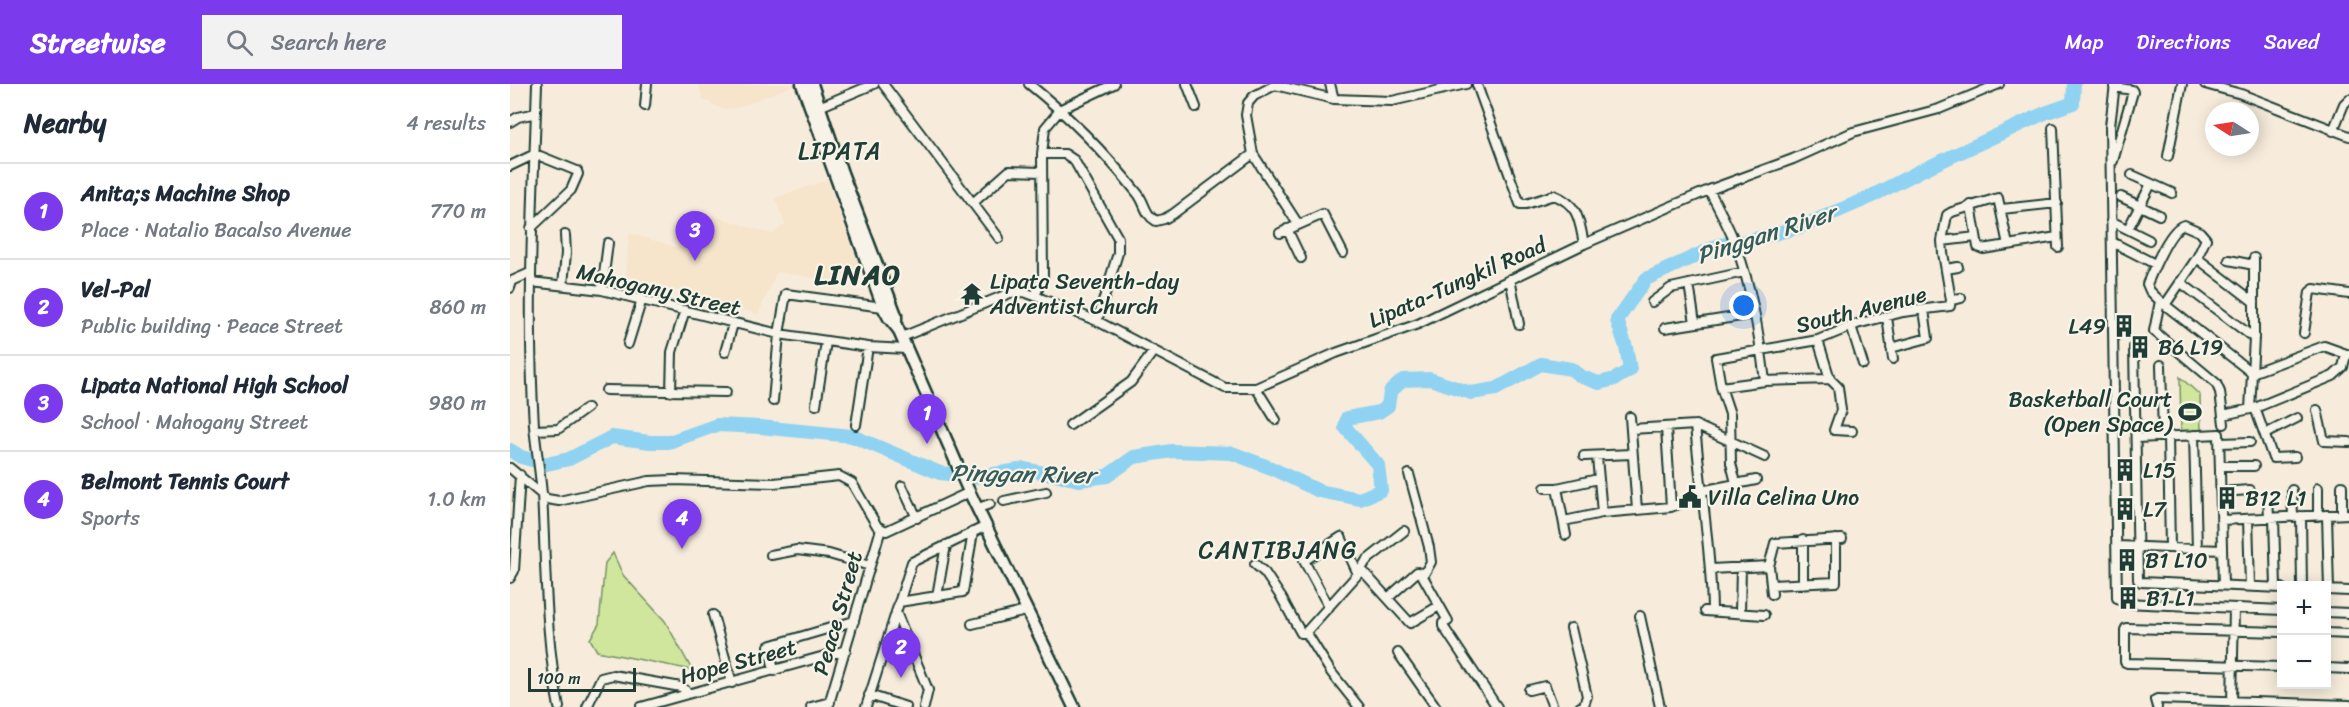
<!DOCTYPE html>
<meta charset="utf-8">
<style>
body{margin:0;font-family:Sriracha,sans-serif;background:#f2f2f3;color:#1f2937}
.controls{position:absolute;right:18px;bottom:18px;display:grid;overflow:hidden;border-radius:0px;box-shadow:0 3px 15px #0003}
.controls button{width:54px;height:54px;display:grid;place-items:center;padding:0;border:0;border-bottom:2px solid #e0e1e3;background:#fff;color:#1f2937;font:30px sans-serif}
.compass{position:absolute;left:1695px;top:18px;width:54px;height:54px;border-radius:50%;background:#fff;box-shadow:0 3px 15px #0003;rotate:282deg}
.scale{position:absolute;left:18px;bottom:15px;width:108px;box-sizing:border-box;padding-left:6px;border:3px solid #1f3d34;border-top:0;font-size:16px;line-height:21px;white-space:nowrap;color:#1f3d34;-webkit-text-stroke:4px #f7f3e8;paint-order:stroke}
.you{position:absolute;left:1234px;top:222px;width:21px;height:21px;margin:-15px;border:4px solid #fff;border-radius:50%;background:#1a73e8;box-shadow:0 0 0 9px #1a73e833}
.badge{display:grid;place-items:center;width:39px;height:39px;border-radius:50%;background:#7c3aed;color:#fff;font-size:20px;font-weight:700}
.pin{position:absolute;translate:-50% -50px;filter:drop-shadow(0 2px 3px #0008)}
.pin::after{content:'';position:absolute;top:32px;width:21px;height:18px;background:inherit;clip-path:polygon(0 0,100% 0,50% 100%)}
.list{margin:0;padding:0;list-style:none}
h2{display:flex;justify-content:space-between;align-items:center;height:78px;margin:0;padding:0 24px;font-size:26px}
h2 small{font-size:20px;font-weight:400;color:#747a83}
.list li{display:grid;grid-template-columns:39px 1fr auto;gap:18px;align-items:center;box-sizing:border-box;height:96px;padding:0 24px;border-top:2px solid #e0e1e3}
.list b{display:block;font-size:22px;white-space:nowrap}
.list p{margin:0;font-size:20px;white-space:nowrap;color:#747a83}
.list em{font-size:20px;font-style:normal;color:#747a83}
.icon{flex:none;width:33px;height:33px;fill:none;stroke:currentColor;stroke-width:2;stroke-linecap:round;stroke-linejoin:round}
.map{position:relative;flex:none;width:1839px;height:623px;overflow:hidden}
header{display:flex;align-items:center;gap:36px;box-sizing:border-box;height:84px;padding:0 30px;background:#7c3aed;color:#fff}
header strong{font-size:28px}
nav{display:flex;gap:33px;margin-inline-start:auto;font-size:21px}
.search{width:420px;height:54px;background:#f2f2f3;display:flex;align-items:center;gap:15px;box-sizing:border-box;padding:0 21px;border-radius:0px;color:#747a83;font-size:22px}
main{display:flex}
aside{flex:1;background:#fff}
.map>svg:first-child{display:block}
.built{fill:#f6e4cb}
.green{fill:#cfe69c;stroke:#779268;stroke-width:1.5}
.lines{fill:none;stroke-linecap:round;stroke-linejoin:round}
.river{stroke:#8fd2f1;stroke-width:14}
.minor-casing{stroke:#1f3d34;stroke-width:12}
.highway-casing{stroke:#1f3d34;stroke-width:15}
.minor{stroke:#f7f3e8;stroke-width:8}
.highway{stroke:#f7f3e8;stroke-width:10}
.labels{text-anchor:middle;stroke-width:4.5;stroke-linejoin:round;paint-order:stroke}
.poi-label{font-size:22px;fill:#1f3d34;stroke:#f7f3e8;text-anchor:start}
.street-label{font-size:22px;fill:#1f3d34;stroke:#f7f3e8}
.neighbourhood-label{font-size:24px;letter-spacing:1.5px;fill:#1f3d34;stroke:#f7f3e8}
.water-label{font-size:24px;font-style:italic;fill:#355b5a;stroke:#f7f3e8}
.district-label{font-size:28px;font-weight:bold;letter-spacing:1.5px;fill:#1f3d34;stroke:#f7f3e8}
</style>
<header>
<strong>Streetwise</strong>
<div class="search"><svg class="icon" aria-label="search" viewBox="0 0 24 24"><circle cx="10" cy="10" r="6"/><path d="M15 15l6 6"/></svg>Search here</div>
<nav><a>Map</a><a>Directions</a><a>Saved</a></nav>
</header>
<main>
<aside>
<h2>Nearby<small>4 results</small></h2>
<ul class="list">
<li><span class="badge">1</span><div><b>Anita;s Machine Shop</b><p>Place · Natalio Bacalso Avenue</p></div><em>770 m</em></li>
<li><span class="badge">2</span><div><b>Vel-Pal</b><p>Public building · Peace Street</p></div><em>860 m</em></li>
<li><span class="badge">3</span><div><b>Lipata National High School</b><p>School · Mahogany Street</p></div><em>980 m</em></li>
<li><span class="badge">4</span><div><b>Belmont Tennis Court</b><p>Sports</p></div><em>1.0 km</em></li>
</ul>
</aside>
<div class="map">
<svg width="1839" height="623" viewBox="0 0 1839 623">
<rect width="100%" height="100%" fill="#f7ecdb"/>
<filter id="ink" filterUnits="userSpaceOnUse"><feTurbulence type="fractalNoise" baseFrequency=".0167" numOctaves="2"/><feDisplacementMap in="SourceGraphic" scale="12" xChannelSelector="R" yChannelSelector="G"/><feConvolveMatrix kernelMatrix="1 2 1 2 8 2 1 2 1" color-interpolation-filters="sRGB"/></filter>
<g filter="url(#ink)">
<path class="built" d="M188 0H287L227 24 211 25 193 15Z
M317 96 350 185 323 197 267 188 248 230 116 192 119 149 166 163 182 125 262 150 275 140 265 114Z"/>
<path class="green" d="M1670 293 1690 311 1691 346 1671 347Z
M103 469 113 491 155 537 182 586 87 567 80 555 89 540 95 479Z"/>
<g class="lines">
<path class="river" d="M0 366 11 373 37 380 59 375 102 353 140 358H159L207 341 250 343 342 352 430 389 465 393 515 385 569 396 597 392 624 373 662 367 722 369 761 384 809 407 850 415 871 406 868 381 835 343 837 334 869 328 878 322 880 308 893 296 920 295 961 309 986 305 1031 280 1061 285 1072 293 1089 299 1105 295 1120 286 1116 263 1107 236 1136 195 1209 161 1233 158 1290 143 1356 115 1410 87 1535 29 1563 19 1564 0"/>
<g class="minor-casing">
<path id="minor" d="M27 0C23 114 17 228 24 342 26 364 30 387 32 410 36 481 35 553 49 623
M373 0 489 154
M519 0C559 32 596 70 628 110 635 119 635 131 646 137L654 135 663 130 743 70
M677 0 686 23
M820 0 824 15
M1605 0 1600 42 1607 514 1614 519 1772 526
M1695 0 1731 10 1839 52
M967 1 1010 120H1016L1044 111C1069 121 1069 136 1074 160
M135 22 137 0
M309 23 364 0
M0 38 8 33 26 29
M1543 44 1548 163
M1823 47 1834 20 1839 15
M532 70H555L564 76 608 154V169L587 237
M1658 72 1672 0
M1603 77 1623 8 1622 6 1604 3
M0 82 25 70 67 87 68 90 61 106 21 144
M1622 91 1662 109
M1199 106C1207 121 1215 136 1222 152 1241 197 1249 249 1255 297
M1611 113 1649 131
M464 118 499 87 532 88
M1461 121 1468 163 1473 165 1547 153
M1492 125 1547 119
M1601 137 1639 156
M788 140 743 70 736 31 738 19 744 12 765 1 824 15 882 17 956 0
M777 145 791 174
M1618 145 1641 100
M770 149 813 130 833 169
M1432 157 1466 153
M1602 158 1645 180
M1687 174 1744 218
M1719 176 1744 181
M1436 185 1448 183
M1000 195 1009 240
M21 198 92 206 269 250 358 263 396 265
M1670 198 1744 254
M1179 200 1185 239
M53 201 56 169 55 151
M0 204 2 197 20 189
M92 206 98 159
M525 212 533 193 532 70 535 44 551 25 604 0
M1441 216 1451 214
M1650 217 1644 247 1706 299 1710 308 1714 340
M1142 218 1161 204 1234 188
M1655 221 1687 174 1696 155 1690 148 1674 141C1660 144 1643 186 1637 200L1640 207 1650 217 1742 289 1814 262 1839 271
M1377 233 1383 275
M1341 242 1353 280
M1155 244 1244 230
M1794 249 1800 208 1804 205 1839 210
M392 253 500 209 514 208 525 212 587 237 715 304H746L826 269 908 240 1074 160 1199 106 1283 75 1343 48 1429 25 1489 0
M1308 256 1320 295
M118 260 132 215
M1624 263 1628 496 1631 498 1772 504
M1381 264 1418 254 1414 226
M215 268 223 240
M1651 281 1653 352
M1211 303 1255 297 1320 295 1328 303 1331 326 1324 346 1342 347
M746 304 766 336
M96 306 216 308
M161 308 162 268 175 226
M263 317 269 250 276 210 373 223
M306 321 316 258
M1745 324 1763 374 1785 373
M1740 325 1744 254V174
M1807 326 1814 357 1839 358
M1713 331 1745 324 1823 292 1833 283 1836 271
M1120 333 1127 426
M346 341 358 263
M560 341 621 298 643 268
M1185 341C1190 403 1201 464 1202 526
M1156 344 1161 423
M1122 345 1185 341 1255 373
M25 346 48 345 77 324
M1755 350 1787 334
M1684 351 1687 465
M1658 352 1660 464
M1627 354 1709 350 1713 501
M1710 359 1740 358
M1074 372 1122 370
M1087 373 1092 429
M1710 382H1744
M0 384 37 415 49 417 139 397 163 396 264 399 329 392 342 399 367 442 376 447 460 408
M899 390 919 463 921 478 913 492
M1226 399 1221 379 1220 330 1211 303 1206 274 1308 256 1347 240 1393 228 1440 222 1441 216 1433 169 1432 157 1437 131 1442 128 1488 114 1498 161
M392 402 407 434
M1035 404H1047L1088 395
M1047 404 1056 451
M1782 406 1783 433
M1711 408 1740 406
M1758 412 1759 434
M494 417 536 408
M468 424 480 420
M1832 430V402
M1817 431 1819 506
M1791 432 1792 502
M1808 432V404
M1764 434 1766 503
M1738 435 1740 502
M1712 436 1839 430
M1054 437 1092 429 1161 423 1177 417 1191 407 1246 396
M1293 456V500
M1607 462 1712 466
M261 471 287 466 319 470 360 482
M745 480 755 489 771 513 791 549 796 548 821 588 849 623
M851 485 900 539 929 522
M1201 485 1259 482
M0 494 4 487 10 391
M1261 501 1326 498V455
M1816 506 1839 507
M1262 510 1259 482 1265 459 1332 455
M427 512 436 461
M878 514 907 488 911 489 938 537 933 539V542L987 623
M389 518 453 508 463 448
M819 523 794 477 831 453 848 490
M1195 527 1254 531
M386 528 418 606 414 623
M1816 528 1839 529
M1230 529 1231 483
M203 531 222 599
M1130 532 1150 623
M462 540 516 527
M1061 544 1077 612 1074 621 1070 623
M796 548 848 490 856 477 894 447
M1772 548 1616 544 1615 546V578L1617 579 1772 583
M1816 549 1839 550
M888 569 926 623
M1816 584 1839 585
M264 587 259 562 344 537
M1019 606 1035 602 1043 623
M359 611 396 623
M1722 618 1724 525
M77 623 91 594 103 591 171 603 179 609
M131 623 336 566
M301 623 320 618
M318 623 371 445
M356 623 402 478 476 442
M1647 623 1645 616 1647 615 1839 621"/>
</g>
<g class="highway-casing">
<path id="highway" d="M292 0 373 223 379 234 388 245 456 401 564 623
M302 0 332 89 386 231V241"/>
</g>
<use href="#minor" class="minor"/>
<use href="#highway" class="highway"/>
</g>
</g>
<defs>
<g id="temple-bare" transform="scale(1.8)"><path d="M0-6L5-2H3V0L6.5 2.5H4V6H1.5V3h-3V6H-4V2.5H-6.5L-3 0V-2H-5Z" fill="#1f3d34" stroke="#f7f3e8" stroke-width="2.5" paint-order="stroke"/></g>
<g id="building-bare" transform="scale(1.8)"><path d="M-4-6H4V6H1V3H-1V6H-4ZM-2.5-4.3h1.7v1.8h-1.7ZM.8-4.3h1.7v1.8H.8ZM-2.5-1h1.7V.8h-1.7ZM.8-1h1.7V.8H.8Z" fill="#1f3d34" stroke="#f7f3e8" stroke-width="2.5" paint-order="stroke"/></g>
<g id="stadium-bare" transform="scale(1.8)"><path d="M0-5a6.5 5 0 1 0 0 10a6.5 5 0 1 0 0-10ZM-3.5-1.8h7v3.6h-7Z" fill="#1f3d34" stroke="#f7f3e8" stroke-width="2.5" paint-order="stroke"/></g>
<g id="civic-bare" transform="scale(1.8)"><path d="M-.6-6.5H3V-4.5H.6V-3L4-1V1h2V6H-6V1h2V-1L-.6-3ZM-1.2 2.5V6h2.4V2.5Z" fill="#1f3d34" stroke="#f7f3e8" stroke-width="2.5" paint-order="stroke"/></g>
</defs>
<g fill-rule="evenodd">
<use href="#temple-bare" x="462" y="210"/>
<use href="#building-bare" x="1614" y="242"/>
<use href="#building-bare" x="1630" y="263"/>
<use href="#stadium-bare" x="1680" y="328"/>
<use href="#building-bare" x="1615" y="386"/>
<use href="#civic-bare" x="1180" y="413"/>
<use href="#building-bare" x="1717" y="414"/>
<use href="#building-bare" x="1615" y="425"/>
<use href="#building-bare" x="1617" y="476"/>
<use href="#building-bare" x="1618" y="514"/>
</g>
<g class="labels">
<g class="poi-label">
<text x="480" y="205">Lipata Seventh-day<tspan x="480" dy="25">Adventist Church</tspan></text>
<text x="1596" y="250" text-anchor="end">L49</text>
<text x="1648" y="271">B6 L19</text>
<text x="1662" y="323" text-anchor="end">Basketball Court<tspan x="1662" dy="25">(Open Space)</tspan></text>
<text x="1633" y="394">L15</text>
<text x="1198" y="421">Villa Celina Uno</text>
<text x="1735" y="422">B12 L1</text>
<text x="1633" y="433">L7</text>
<text x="1635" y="484">B1 L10</text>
<text x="1636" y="522">B1 L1</text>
</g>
<g class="street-label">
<text transform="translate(947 198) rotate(-24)" y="8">Lipata-Tungkil Road</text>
<text transform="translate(149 205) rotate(13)" y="8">Mahogany Street</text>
<text transform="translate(1351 225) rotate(-14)" y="8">South Avenue</text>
<text transform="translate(327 529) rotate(-74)" y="8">Peace Street</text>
<text transform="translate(228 577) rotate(-15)" y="8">Hope Street</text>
</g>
<g class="neighbourhood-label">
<text x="330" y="75">LIPATA</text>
<text x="768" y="474">CANTIBJANG</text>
</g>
<g class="water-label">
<text transform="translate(1256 150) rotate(-18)" y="8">Pinggan River</text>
<text transform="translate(513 390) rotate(1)" y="8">Pinggan River</text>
</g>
<g class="district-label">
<text x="348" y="200">LINAO</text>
</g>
</g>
</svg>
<div class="controls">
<button>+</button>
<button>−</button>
</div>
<svg class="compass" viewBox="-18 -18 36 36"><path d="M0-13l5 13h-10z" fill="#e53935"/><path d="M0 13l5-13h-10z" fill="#747a83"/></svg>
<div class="scale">100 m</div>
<div class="you"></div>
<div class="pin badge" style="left:417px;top:360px">1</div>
<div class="pin badge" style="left:391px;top:594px">2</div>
<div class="pin badge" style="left:185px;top:177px">3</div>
<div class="pin badge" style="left:172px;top:465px">4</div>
</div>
</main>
